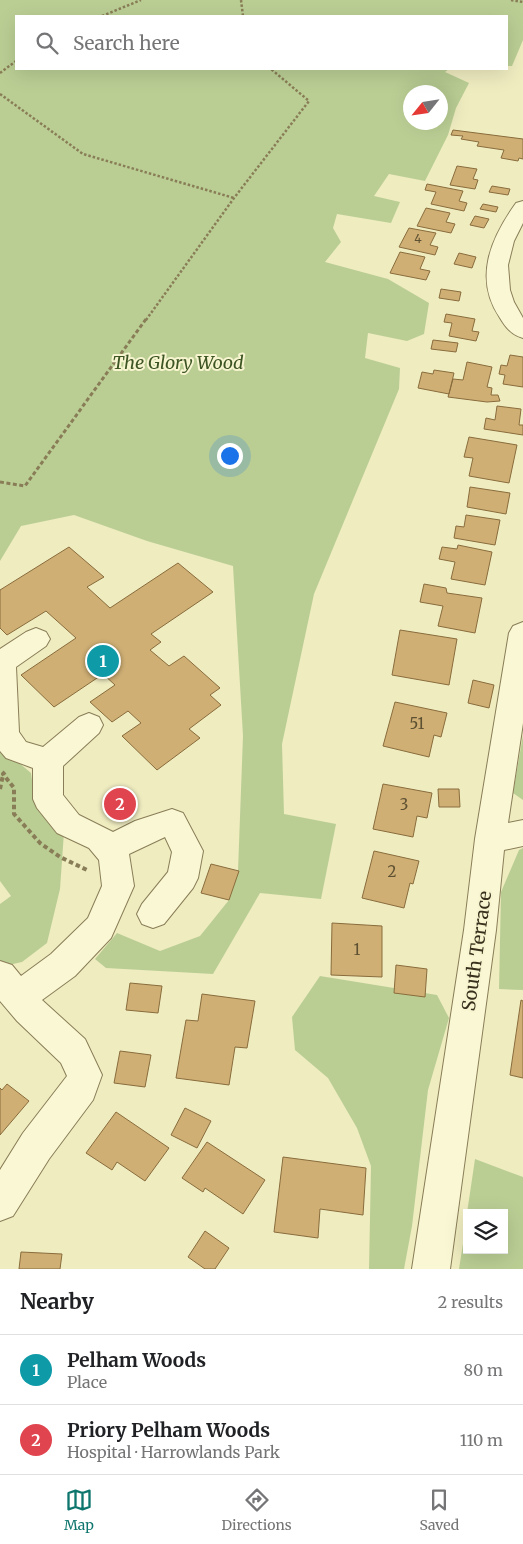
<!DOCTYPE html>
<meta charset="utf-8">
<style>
body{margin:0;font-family:Merriweather,serif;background:#f6f6f6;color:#202124}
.controls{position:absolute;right:15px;bottom:15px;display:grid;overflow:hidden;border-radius:0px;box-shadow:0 5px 20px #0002}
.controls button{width:45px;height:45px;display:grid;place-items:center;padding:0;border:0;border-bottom:1px solid #e0e0e0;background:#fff;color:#202124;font:25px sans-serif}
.compass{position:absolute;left:403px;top:85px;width:45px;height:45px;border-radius:50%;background:#fff;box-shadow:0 5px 20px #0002;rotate:240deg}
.you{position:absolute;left:229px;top:455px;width:18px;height:18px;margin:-12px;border:4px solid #fff;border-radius:50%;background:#1a73e8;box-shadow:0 0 0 8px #1a73e833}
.badge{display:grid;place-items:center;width:32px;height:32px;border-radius:50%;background:#0f766e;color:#fff;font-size:16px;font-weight:700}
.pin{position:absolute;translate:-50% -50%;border:2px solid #fff;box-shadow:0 1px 5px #0006}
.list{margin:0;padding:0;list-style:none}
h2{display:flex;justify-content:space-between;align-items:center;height:65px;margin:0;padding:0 20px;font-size:21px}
h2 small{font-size:16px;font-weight:400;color:#757577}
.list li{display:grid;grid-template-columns:32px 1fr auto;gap:15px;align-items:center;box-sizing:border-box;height:70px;padding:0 20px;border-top:1px solid #e0e0e0}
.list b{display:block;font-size:19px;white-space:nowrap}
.list p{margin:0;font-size:16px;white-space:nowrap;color:#757577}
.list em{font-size:16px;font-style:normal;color:#757577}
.icon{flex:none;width:28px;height:28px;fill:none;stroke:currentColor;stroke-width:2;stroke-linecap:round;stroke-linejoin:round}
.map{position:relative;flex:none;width:523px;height:1269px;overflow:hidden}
.search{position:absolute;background:#fff;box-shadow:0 5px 20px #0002;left:15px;right:15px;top:15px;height:55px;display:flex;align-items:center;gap:12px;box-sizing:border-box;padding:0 18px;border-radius:0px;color:#757577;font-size:19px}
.sheet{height:205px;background:#fff}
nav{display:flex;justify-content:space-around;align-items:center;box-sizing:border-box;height:70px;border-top:1px solid #e0e0e0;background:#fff;font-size:14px;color:#757577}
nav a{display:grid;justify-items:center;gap:2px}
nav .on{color:#0f766e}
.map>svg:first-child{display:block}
.green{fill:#bace94;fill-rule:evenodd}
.building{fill:#cfaf74;stroke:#896c3c}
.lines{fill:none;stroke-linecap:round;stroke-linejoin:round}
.minor-casing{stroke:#897d57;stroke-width:2}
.path-far2{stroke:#897d57;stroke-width:2.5;stroke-dasharray:2.5 2;stroke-linecap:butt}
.path-far1{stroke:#897d57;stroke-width:3;stroke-dasharray:4 2.5;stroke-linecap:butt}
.path{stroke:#897d57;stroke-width:4;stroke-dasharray:4.5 3;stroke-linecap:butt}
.minor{fill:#faf7d4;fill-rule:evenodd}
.labels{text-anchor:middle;stroke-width:4;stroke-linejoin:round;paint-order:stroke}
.far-number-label{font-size:12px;fill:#5e5032}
.number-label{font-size:15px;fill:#5e5032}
.park-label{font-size:18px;font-style:italic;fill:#3d5522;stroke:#f7f4d0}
.street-label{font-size:18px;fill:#38301c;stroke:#f7f4d0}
</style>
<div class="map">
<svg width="523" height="1269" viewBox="0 0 523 1269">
<rect width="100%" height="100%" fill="#efecc0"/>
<path class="green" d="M0 0H523V40L512 66H507V16H16V69H449L445 72 469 83 456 108 448 135 425 181 389 174 374 196 400 202 391 223 337 214 333 228 341 242 325 262 388 279 429 303 424 334 407 341 368 333 365 358 400 368 399 389 314 594 282 744 284 814 336 824 321 899 260 893 213 974 106 968 95 959 117 933 160 951 200 936 229 900 238 871 243 736 233 566 147 541 74 515 21 526 0 561ZM410 92H440V122H410Z
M523 735V800L513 793Z
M0 747 31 773 35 801 64 832 60 889 47 943 22 962 4 966 0 960V904L11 896 0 881Z
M523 848V990L499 989 501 892 519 850Z
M320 976 437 995 449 1018 428 1090 412 1226 404 1269H369L371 1166 357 1128 328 1078 295 1050 292 1017Z
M475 1159 523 1177V1269H459L467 1218V1250H504V1213H467Z"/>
<path class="building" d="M453 130 523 139V159L519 158 518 161 501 158 504 150 477 146 479 142 461 139 463 136 451 135Z
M457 166 477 169 473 179 478 180 475 189 450 185Z
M427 184 463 191 459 201 467 203 464 211 431 204 436 192 425 190Z
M492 186 510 189 508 195 489 192Z
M483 204 498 207 496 212 480 209Z
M426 208 450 213 446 222 455 224 451 233 417 226Z
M475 216 489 219 484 228 470 225Z
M409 228 436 233 430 245 438 247 435 255 399 247Z
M400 252 425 257 420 269 430 271 426 280 390 273Z
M459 253 476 257 472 268 454 264Z
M441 289 461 292 459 301 439 298Z
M446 314 475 319 472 331 479 332 476 341 449 336 452 323 444 322Z
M433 340 458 343 456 352 431 349Z
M510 355 523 357V387L503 384 505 375 499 374 501 365 507 366Z
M467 362 492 367 487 387 492 388 491 395H498L500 401 487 402 448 397 453 379 463 380Z
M434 370 454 373 449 394 418 388 422 372 433 374Z
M497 406 521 409 519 425H523V435L484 429 486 418 495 420Z
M469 437 517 445 509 483 469 476 473 458 464 457Z
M470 487 510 493 506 514 467 507Z
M466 515 500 520 495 545 454 538 456 526 464 527Z
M458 545 492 552 485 585 451 579 455 562 439 559 442 547 457 549Z
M69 547 104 577 87 587 110 608 178 563 213 592 151 634 161 642 150 650 169 666 184 656 220 688 210 695 221 705 189 729 200 738 157 770 122 736 141 723 128 711 112 722 90 702 115 685 103 674 54 707 21 675 76 638 46 611 7 635 0 628V590Z
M424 584 446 588 447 593 482 598 475 633 438 626 443 606 420 602Z
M400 630 457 639 449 685 392 675Z
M473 680 494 685 489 708 468 703Z
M395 702 447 713 441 737 434 735 429 757 383 746Z
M383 784 432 793 427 818 417 816 413 837 373 829Z
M438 789H459L460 807H439Z
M374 851 419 861 413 884 410 883 404 908 362 898Z
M211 864 239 871 229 900 201 893Z
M332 923 382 926V977L331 975Z
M396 965 427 969 425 997 394 993Z
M130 983 162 986 158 1013 126 1010Z
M202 994 255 1001 247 1048 235 1047 229 1085 176 1078 186 1020 198 1021Z
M521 1000 523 1001V1078L510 1075Z
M120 1051 151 1055 145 1087 114 1083Z
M7 1084 29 1101 0 1135V1088L2 1090Z
M185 1108 211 1121 197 1148 171 1135Z
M116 1112 169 1148 145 1181 117 1162 112 1170 86 1153Z
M207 1142 265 1180 243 1214 205 1188 203 1192 182 1178Z
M283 1157 366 1168 363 1215 320 1209 318 1238 274 1232Z
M205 1231 229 1248 215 1269H205L188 1257Z
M21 1252 62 1254 60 1269H19Z"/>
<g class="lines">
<g class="minor-casing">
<path id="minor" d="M523 201V223L514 241 508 265 510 290 514 302 523 318V338C512 335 506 328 500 318 473 278 491 238 516 203Z
M523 622V723L508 823 523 820V846L504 850 496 930 450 1269H412L464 930 475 839 509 633 513 626Z
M36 628 46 632 50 639 46 646 16 667 19 732 26 742 43 747 79 717 89 713 99 717 103 725 99 733 63 766V795L79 815 113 832 135 821 172 809 183 813 203 851 198 878 193 888 164 924 153 928 142 924 137 914 142 904 168 872 172 852 165 837 129 854 134 886 111 938 75 976 42 1000 85 1039 102 1075 93 1100 49 1159 13 1216 0 1221V1170L23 1133 67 1076 61 1063 17 1021 0 1001V961L12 965 21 976 51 954 88 918 102 886 99 860 89 848 57 833 37 808 33 799V768L6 758 0 751V649L26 632Z"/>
</g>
<path class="path-far2" d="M241 0 243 16
M511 0 523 2
M102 16 141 0
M0 73 16 61
M0 94 83 154 234 198
M146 320 234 198 309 101 271 69"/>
<path class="path-far1" d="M0 482 25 486 146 319"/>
<path class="path" d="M5 772 3 774 14 788V814L40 843 60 857 87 870
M0 789 3 775"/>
<use href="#minor" class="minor"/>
</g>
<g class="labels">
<g class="far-number-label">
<text x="418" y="243">4</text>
</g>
<g class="number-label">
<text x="417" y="729">51</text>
<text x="404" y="810">3</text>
<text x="392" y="877">2</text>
<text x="357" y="955">1</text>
</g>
<g class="park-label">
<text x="178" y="369">The Glory Wood</text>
</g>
<g class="street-label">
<text transform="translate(477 951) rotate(-82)" y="6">South Terrace</text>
</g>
</g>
</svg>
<div class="controls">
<button><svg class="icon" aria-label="layers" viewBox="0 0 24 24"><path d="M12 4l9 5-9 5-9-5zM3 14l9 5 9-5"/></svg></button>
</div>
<svg class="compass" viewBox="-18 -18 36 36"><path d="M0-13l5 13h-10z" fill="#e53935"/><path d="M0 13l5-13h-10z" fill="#757577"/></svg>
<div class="you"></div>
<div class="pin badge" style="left:103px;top:661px;background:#0f9aa8">1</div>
<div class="pin badge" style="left:120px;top:804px;background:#e0444e">2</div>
<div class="search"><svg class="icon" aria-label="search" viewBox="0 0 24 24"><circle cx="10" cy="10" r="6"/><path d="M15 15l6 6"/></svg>Search here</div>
</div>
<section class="sheet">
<h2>Nearby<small>2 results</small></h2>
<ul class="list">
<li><span class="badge" style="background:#0f9aa8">1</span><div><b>Pelham Woods</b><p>Place</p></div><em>80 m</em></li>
<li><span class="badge" style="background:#e0444e">2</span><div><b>Priory Pelham Woods</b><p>Hospital · Harrowlands Park</p></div><em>110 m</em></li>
</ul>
</section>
<nav>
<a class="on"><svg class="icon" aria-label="map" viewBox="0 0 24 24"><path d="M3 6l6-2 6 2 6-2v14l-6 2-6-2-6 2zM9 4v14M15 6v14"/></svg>Map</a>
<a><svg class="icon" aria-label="directions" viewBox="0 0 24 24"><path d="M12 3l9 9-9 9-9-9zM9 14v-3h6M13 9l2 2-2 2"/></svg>Directions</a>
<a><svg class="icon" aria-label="saved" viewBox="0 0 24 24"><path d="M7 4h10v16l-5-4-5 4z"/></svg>Saved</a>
</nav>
